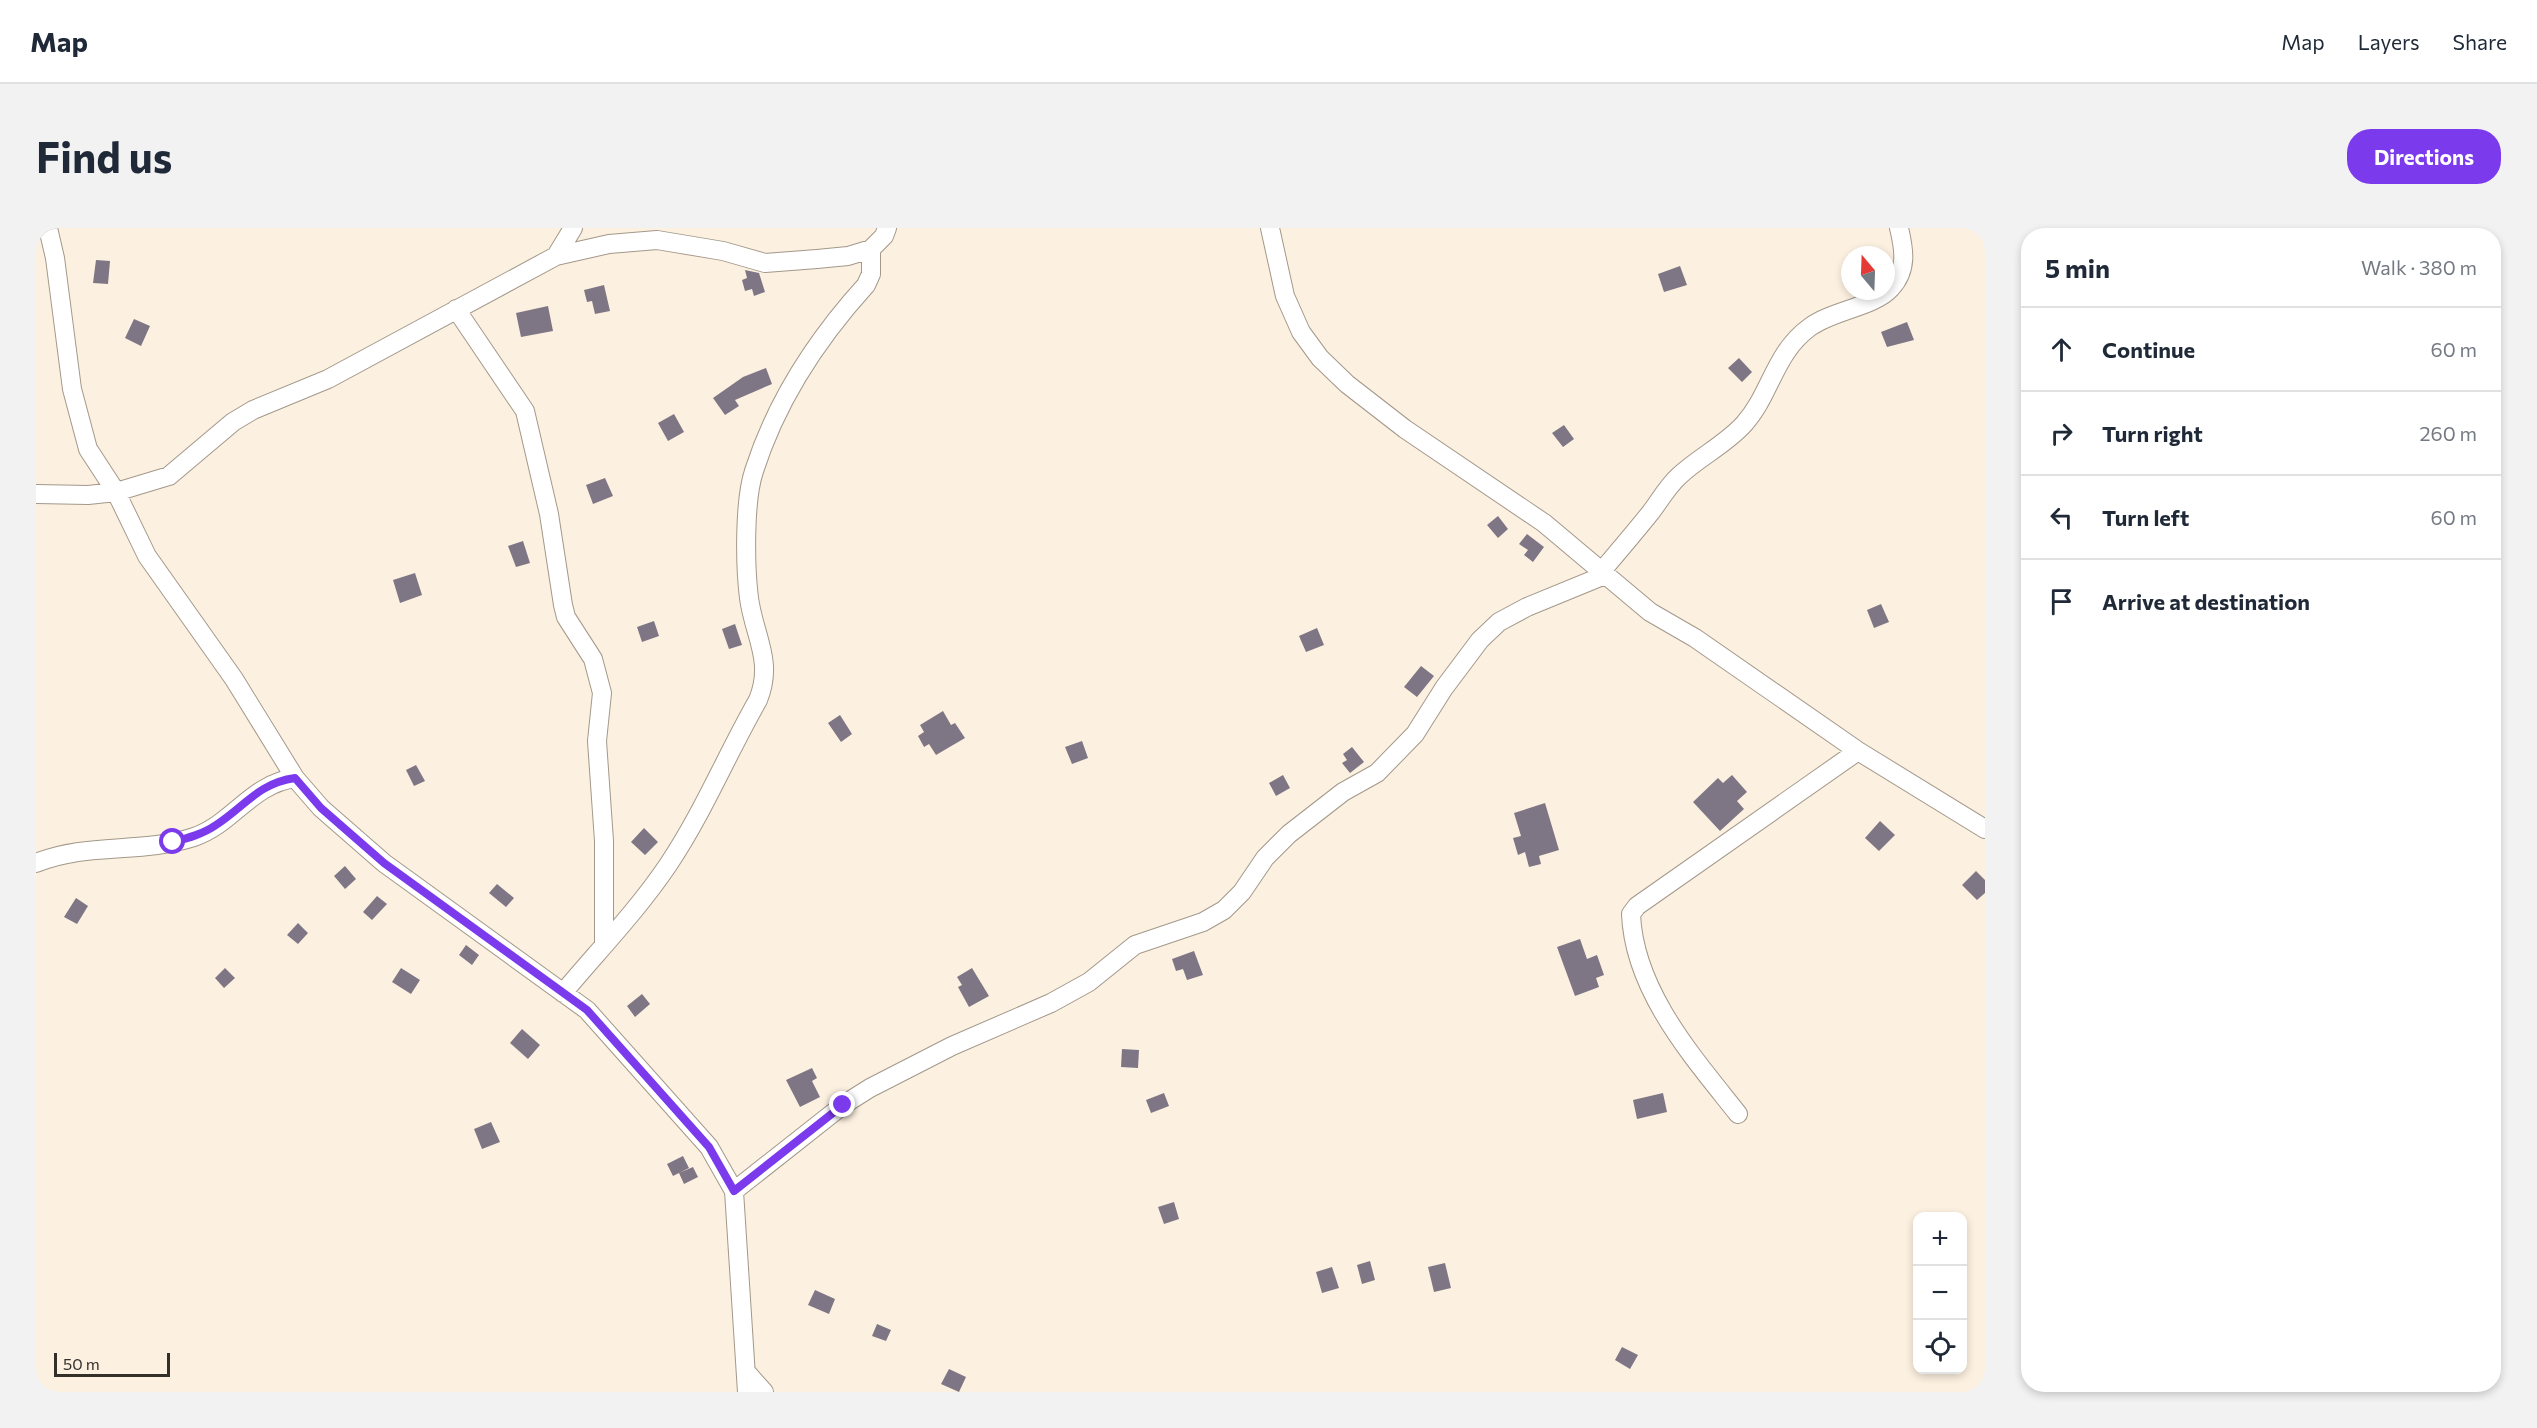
<!DOCTYPE html>
<meta charset="utf-8">
<style>
body{margin:0;font-family:Commissioner,sans-serif;background:#f2f2f3;color:#1f2937}
.controls{position:absolute;right:18px;bottom:18px;display:grid;overflow:hidden;border-radius:12px;box-shadow:0 3px 9px #0003}
.controls button{width:54px;height:54px;display:grid;place-items:center;padding:0;border:0;border-bottom:2px solid #e0e1e3;background:#fff;color:#1f2937;font:30px sans-serif}
.compass{position:absolute;left:1805px;top:18px;width:54px;height:54px;border-radius:50%;background:#fff;box-shadow:0 3px 9px #0003;rotate:341deg}
.scale{position:absolute;left:18px;bottom:15px;width:116px;box-sizing:border-box;padding-left:6px;border:3px solid #332f29;border-top:0;font-size:16px;line-height:21px;white-space:nowrap;color:#332f29;-webkit-text-stroke:4px #fcf0e0;paint-order:stroke}
.stop{position:absolute;width:18px;height:18px;margin:-14px;border:4px solid #7c3aed;border-radius:50%;background:#fff}
.stop.end{background:#7c3aed;border-color:#fff;box-shadow:0 2px 6px #0008}
.list{margin:0;padding:0;list-style:none}
h2{display:flex;justify-content:space-between;align-items:center;height:78px;margin:0;padding:0 24px;font-size:26px}
h2 small{font-size:20px;font-weight:400;color:#747a83}
.list li{display:grid;grid-template-columns:39px 1fr auto;gap:18px;align-items:center;box-sizing:border-box;height:84px;padding:0 24px;border-top:2px solid #e0e1e3}
.list b{display:block;font-size:22px;white-space:nowrap}
.list em{font-size:20px;font-style:normal;color:#747a83}
.icon{flex:none;width:33px;height:33px;fill:none;stroke:currentColor;stroke-width:2;stroke-linecap:round;stroke-linejoin:round}
.map{position:relative;flex:none;width:1949px;height:1164px;overflow:hidden;border-radius:24px}
header{display:flex;align-items:center;gap:36px;box-sizing:border-box;height:84px;padding:0 30px;background:#fff;border-bottom:2px solid #e0e1e3}
header strong{font-size:28px}
nav{display:flex;gap:33px;margin-inline-start:auto;font-size:21px}
.intro{display:flex;align-items:center;justify-content:space-between;box-sizing:border-box;height:144px;padding:0 36px}
h1{margin:0;font-size:42px}
.button{padding:15px 27px;border-radius:24px;background:#7c3aed;color:#fff;font-size:21px;font-weight:700}
main{display:flex;gap:36px;padding:0 36px}
aside{flex:1;background:#fff;border-radius:24px;box-shadow:0 3px 9px #0003}
.map>svg:first-child{display:block}
.building{fill:#7f7685}
.lines{fill:none;stroke-linecap:round;stroke-linejoin:round}
.minor-casing{stroke:#a3988a;stroke-width:20}
.minor{stroke:#fff;stroke-width:18}
.route{stroke:#7c3aed;stroke-width:8}
</style>
<header>
<strong>Map</strong>
<nav><a>Map</a><a>Layers</a><a>Share</a></nav>
</header>
<div class="intro"><h1>Find us</h1><a class="button">Directions</a></div>
<main>
<div class="map">
<svg width="1949" height="1164" viewBox="0 0 1949 1164">
<rect width="100%" height="100%" fill="#fcf0e0"/>
<path class="building" d="M60 32 74 33 72 56 57 55Z
M1644 38 1651 57 1628 64 1622 46Z
M709 42 723 45 729 64 718 68 716 61 709 63 706 52 711 50Z
M568 57 574 83 559 86 556 73 551 74 548 62Z
M512 78 517 103 485 109 480 85Z
M98 91 114 98 105 118 89 110Z
M1871 94 1878 112 1851 119 1845 104Z
M1703 130 1716 144 1706 154 1692 140Z
M730 140 736 156 699 172 703 178 689 187 677 170 707 149Z
M638 186 648 204 632 213 622 195Z
M1528 197 1538 211 1527 219 1516 205Z
M569 250 577 268 557 276 550 257Z
M1462 288 1472 301 1462 310 1451 297Z
M1491 306 1508 319 1497 334 1488 327 1492 322 1483 316Z
M487 313 494 335 480 339 472 318Z
M379 345 386 367 364 375 357 352Z
M1845 376 1853 394 1838 400 1831 382Z
M618 393 623 408 606 414 601 399Z
M699 396 706 417 693 421 686 401Z
M1281 400 1288 417 1270 424 1263 408Z
M1385 438 1398 448 1381 469 1368 459Z
M907 483 915 497 919 495 929 510 900 527 893 516 888 519 882 508 888 504 884 497Z
M804 487 816 506 805 514 792 495Z
M1046 513 1052 530 1036 536 1029 519Z
M1316 519 1328 534 1314 545 1306 535 1311 532 1307 526Z
M380 537 389 553 378 558 370 542Z
M1247 547 1254 560 1240 568 1233 555Z
M1696 547 1711 564 1701 573 1708 581 1684 603 1657 574 1682 550 1687 555Z
M1509 575 1523 622 1503 628 1505 636 1493 639 1489 624 1482 627 1477 610 1485 608 1478 585Z
M1844 593 1859 607 1843 623 1829 610Z
M608 600 622 614 609 627 595 614Z
M309 638 320 651 309 661 298 648Z
M1940 643 1949 652V665L1941 672 1926 657Z
M461 656 478 670 470 679 453 665Z
M341 668 351 676 336 692 327 684Z
M40 670 52 678 41 696 28 689Z
M262 695 272 705 262 716 251 707Z
M1544 711 1551 731 1561 727 1568 747 1560 750 1563 759 1539 768 1521 719Z
M430 717 443 727 436 737 423 727Z
M1158 723 1167 747 1151 752 1147 741 1140 743 1136 731Z
M189 740 199 750 188 760 179 750Z
M365 740 384 752 375 766 356 754Z
M936 740 953 768 933 779 922 759 926 757 921 749Z
M606 766 614 776 599 789 591 778Z
M486 801 504 817 492 831 474 815Z
M1086 821 1103 822 1102 840 1085 839Z
M776 840 781 850 776 853 784 869 764 879 750 852Z
M1128 865 1133 878 1115 885 1110 872Z
M1627 865 1631 884 1601 891 1597 872Z
M455 894 464 914 446 921 438 901Z
M647 928 653 940 637 948 631 936Z
M657 939 662 949 648 956 643 945Z
M1138 974 1143 991 1128 996 1122 979Z
M1334 1033 1339 1052 1326 1056 1321 1037Z
M1409 1035 1415 1060 1398 1064 1392 1039Z
M1296 1039 1303 1060 1286 1065 1280 1044Z
M779 1062 799 1071 793 1086 772 1077Z
M841 1096 855 1102 850 1113 836 1108Z
M1586 1119 1602 1127 1594 1141 1579 1132Z
M913 1141 930 1149 923 1164 905 1156Z"/>
<g class="lines">
<g class="minor-casing">
<path id="minor" d="M12 0 19 30 36 161 52 221 80 264 111 328 198 451 259 550 285 580 348 635 551 782 673 919 698 963 711 1164
M1234 0 1249 68 1265 104 1284 130 1311 156 1369 201 1508 295 1614 384 1659 410 1822 523 1949 601
M520 28 537 0
M420 81 489 183 513 286 527 377 530 389 557 431 566 465 561 513 568 613V717
M0 266 52 267 80 264 133 248 197 194 217 182 292 151 520 28 573 16 621 12 687 23 729 35 781 31 812 28 835 21 848 8 851 0
M1565 344C1582 324 1599 304 1615 284 1624 272 1632 258 1643 248 1663 229 1689 217 1708 196 1735 166 1738 125 1774 99 1797 82 1838 79 1855 60 1872 42 1868 21 1863 0
M0 635C51 614 106 626 158 609 198 595 215 556 259 550
M527 765C562 723 601 683 632 637 667 585 691 526 722 472 738 433 718 408 713 370 709 338 708 273 718 243 740 174 781 111 830 57L835 46V21
M1702 886C1657 829 1598 763 1595 686L1601 678 1822 523
M698 963 807 877 834 860 916 818 1015 775 1053 754 1099 717 1167 694 1188 682 1206 664 1229 630 1253 606 1307 564 1341 545 1379 506 1408 460 1444 412 1463 394 1491 379 1569 347
M712 1146 728 1164"/>
</g>
<use href="#minor" class="minor"/>
</g>
<g class="lines">
<path class="route" d="M137 614C152 610 167 606 180 597 209 578 223 555 259 550L285 580 348 635 551 782 673 919 698 963 807 877"/>
</g>
</svg>
<div class="controls">
<button>+</button>
<button>−</button>
<button><svg class="icon" aria-label="locate" viewBox="0 0 24 24"><circle cx="12" cy="12" r="6"/><path d="M12 2v4M12 18v4M2 12h4M18 12h4"/></svg></button>
</div>
<svg class="compass" viewBox="-18 -18 36 36"><path d="M0-13l5 13h-10z" fill="#e53935"/><path d="M0 13l5-13h-10z" fill="#747a83"/></svg>
<div class="scale">50 m</div>
<div class="stop" style="left:137px;top:614px"></div>
<div class="stop end" style="left:807px;top:877px"></div>
</div>
<aside>
<h2>5 min<small>Walk · 380 m</small></h2>
<ul class="list">
<li><svg class="icon" aria-label="ahead" viewBox="0 0 24 24"><path d="M12 20V5M6 11l6-6 6 6"/></svg><div><b>Continue</b></div><em>60 m</em></li>
<li><svg class="icon" aria-label="right" viewBox="0 0 24 24"><path d="M7 20v-9h11M14 6l5 5-5 5"/></svg><div><b>Turn right</b></div><em>260 m</em></li>
<li><svg class="icon" aria-label="left" viewBox="0 0 24 24"><path d="M17 20v-9H6M10 6l-5 5 5 5"/></svg><div><b>Turn left</b></div><em>60 m</em></li>
<li><svg class="icon" aria-label="arrive" viewBox="0 0 24 24"><path d="M6 21V4h12l-3 4 3 4H6"/></svg><div><b>Arrive at destination</b></div></li>
</ul>
</aside>
</main>
